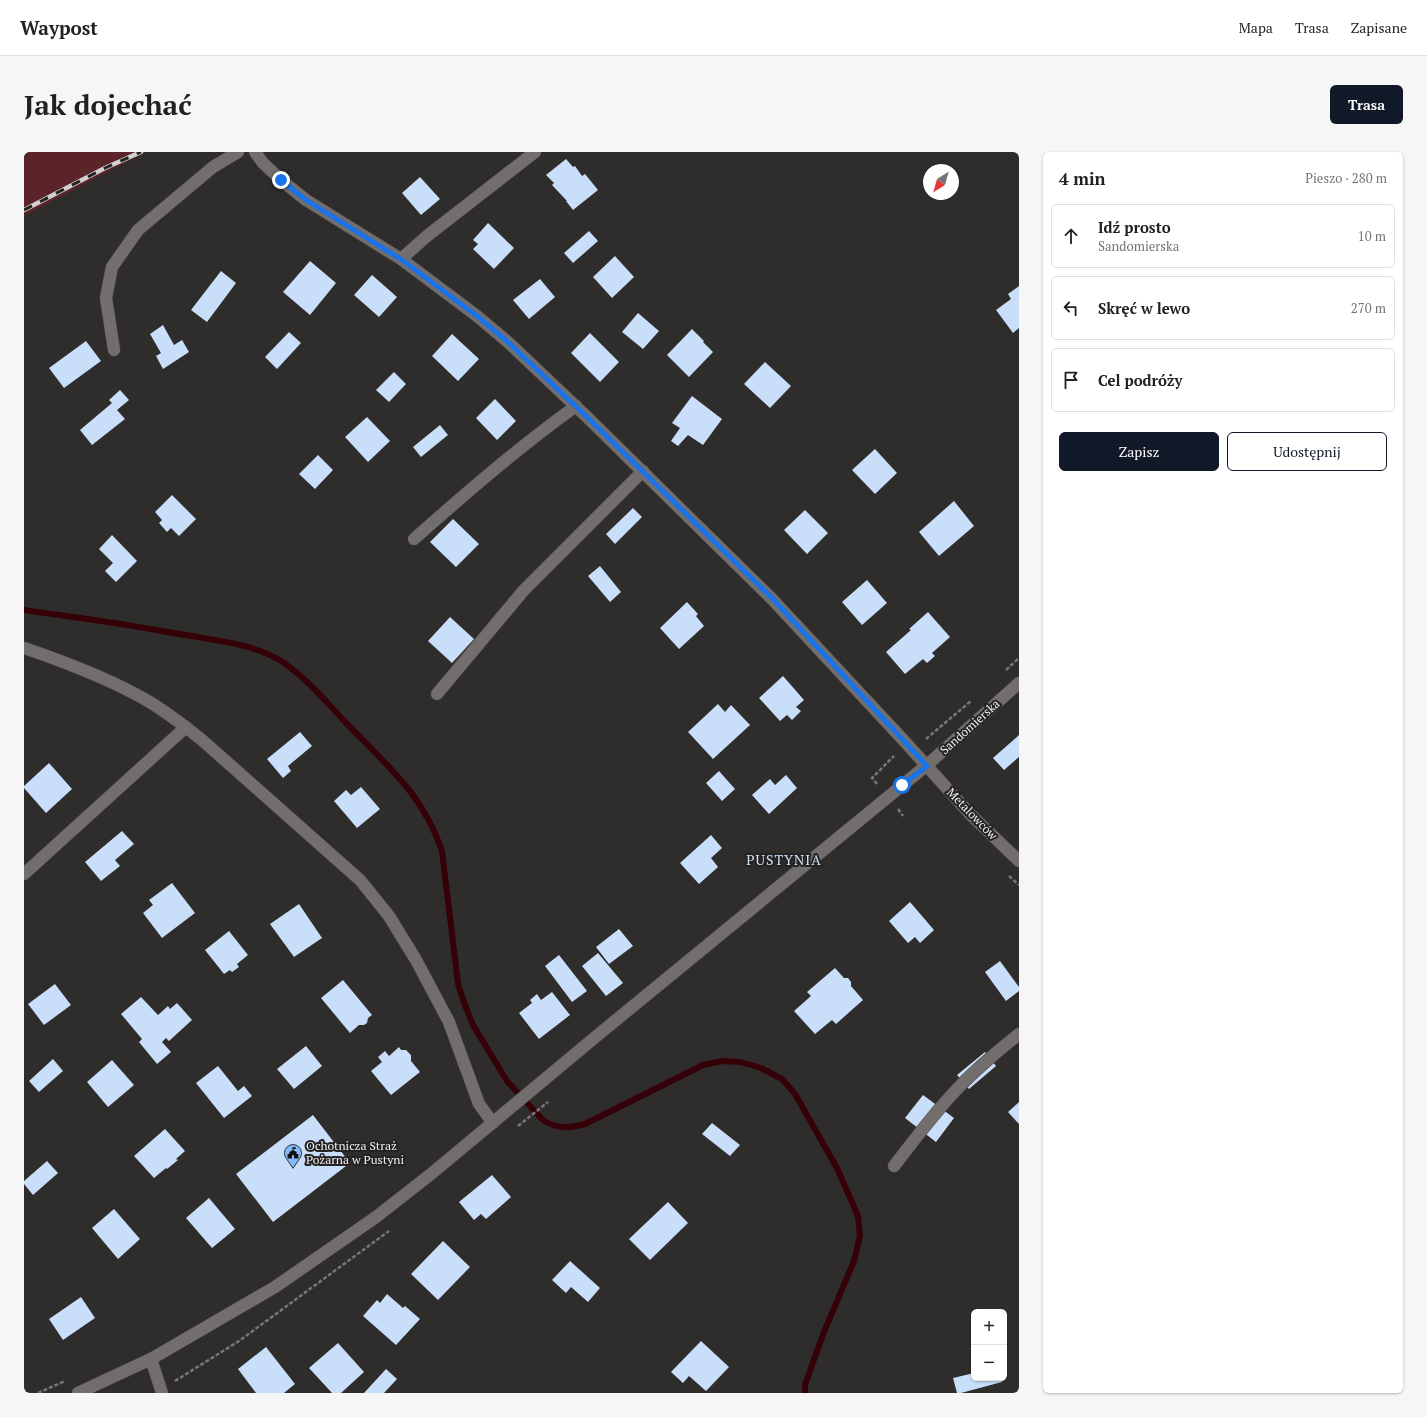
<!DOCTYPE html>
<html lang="pl">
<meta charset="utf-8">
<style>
body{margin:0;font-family:"PT Serif",serif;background:#f6f6f6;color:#202124}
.controls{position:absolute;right:12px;bottom:12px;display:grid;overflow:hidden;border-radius:6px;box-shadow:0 1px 3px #0004}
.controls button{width:36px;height:36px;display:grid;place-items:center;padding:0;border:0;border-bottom:1px solid #e0e0e0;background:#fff;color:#202124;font:20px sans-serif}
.compass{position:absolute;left:899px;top:12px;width:36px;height:36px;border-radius:50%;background:#fff;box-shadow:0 1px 3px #0004;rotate:217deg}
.stop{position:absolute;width:12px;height:12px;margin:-9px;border:3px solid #1a73e8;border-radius:50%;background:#fff}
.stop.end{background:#1a73e8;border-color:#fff;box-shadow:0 1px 4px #0008}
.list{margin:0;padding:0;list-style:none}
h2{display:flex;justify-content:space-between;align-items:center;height:52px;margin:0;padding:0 16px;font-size:17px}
h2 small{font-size:13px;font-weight:400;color:#757577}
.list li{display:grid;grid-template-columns:26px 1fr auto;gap:12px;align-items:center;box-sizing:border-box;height:64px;margin:0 8px 8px;padding:0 8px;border:1px solid #e0e0e0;border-radius:6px}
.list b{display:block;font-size:15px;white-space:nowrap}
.list p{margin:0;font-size:13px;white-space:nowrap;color:#757577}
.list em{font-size:13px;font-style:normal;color:#757577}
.actions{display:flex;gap:8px;padding:12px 16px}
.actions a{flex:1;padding:9px 0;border:1px solid #111827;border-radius:6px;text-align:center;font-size:14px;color:#111827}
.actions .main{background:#111827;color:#fff}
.icon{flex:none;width:22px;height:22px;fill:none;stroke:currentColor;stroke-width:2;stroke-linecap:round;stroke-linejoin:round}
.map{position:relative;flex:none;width:995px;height:1241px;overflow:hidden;border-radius:6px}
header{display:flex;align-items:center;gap:24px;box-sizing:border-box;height:56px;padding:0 20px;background:#fff;border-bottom:1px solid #e0e0e0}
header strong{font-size:19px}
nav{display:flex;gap:22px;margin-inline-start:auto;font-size:14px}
.intro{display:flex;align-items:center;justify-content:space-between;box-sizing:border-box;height:96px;padding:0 24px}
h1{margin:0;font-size:28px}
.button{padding:10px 18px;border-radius:6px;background:#111827;color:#fff;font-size:14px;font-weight:700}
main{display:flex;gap:24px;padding:0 24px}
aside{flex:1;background:#fff;border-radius:6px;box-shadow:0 1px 3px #0004}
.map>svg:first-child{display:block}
.green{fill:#5b2429}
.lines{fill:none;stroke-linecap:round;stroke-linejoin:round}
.stream{stroke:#350008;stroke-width:6}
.building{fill:#c8def9}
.lane-casing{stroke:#4b4848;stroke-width:13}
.street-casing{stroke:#4b4848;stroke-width:13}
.secondary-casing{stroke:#4b4848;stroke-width:13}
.path{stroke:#787676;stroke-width:2.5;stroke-dasharray:4 2;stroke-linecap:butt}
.lane{stroke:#726e6e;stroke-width:12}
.street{stroke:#726e6e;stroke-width:12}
.secondary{stroke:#726e6e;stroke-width:12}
.rail-casing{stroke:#d3d0d0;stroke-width:4.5}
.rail{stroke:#252222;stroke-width:3;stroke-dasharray:9;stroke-linecap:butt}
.route{stroke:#1a73e8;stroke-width:5}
.labels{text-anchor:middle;stroke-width:4;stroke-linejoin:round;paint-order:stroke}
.street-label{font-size:12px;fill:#f0eeee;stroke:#252222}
.poi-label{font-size:12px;fill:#f0eeee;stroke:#252222;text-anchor:start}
.quarter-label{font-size:14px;letter-spacing:1px;fill:#cce0f8;stroke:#252222}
</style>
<header>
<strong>Waypost</strong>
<nav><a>Mapa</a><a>Trasa</a><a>Zapisane</a></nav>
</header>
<div class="intro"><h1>Jak dojechać</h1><a class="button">Trasa</a></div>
<main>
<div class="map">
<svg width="995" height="1241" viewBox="0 0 995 1241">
<rect width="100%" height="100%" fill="#2f2c2c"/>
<path class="green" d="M0 0H121L0 64Z"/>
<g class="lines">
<path class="stream" d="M0 458C38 464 76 468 114 475 130 477 146 481 162 483 194 489 232 492 260 511 289 531 311 561 336 585 373 623 400 647 418 699L434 832 442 856 449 873 483 929 518 967C532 978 546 976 561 972L679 913 698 909 717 910 737 916 758 927 771 942 813 1016 834 1064 836 1084 830 1109 800 1180 788 1213 781 1233V1241"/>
</g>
<path class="building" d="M542 7 549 15 551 14 558 24 561 22 574 38 549 58 542 49H543L528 33 530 31 522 23Z
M396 25 416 47 397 63 378 41Z
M464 71 490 96 470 117 449 97 454 92 449 88Z
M565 79 574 89 549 111 540 101Z
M591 104 610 125 588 146 569 125Z
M286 109 312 131 286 163 259 140Z
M197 119 212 131 183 170 167 158Z
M348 123 373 145 355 165 330 143Z
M516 127 531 145 505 167 489 148Z
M995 134V176L989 181 972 158 987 147 984 142Z
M614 161 635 179 619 197 598 180Z
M139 173 150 193 158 188 165 200 139 217 132 204 137 201 126 182Z
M668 177 680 189 679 190 689 200 665 225 643 203Z
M265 180 277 191 253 217 241 205Z
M566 181 595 210 576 230 547 201Z
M428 182 455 207 434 229 408 204Z
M62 189 77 209 40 236 25 216Z
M741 210 767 234 746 256 720 232Z
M370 220 382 232 365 250 352 238Z
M96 238 105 248 93 258 101 267 68 293 56 278 88 251 85 248Z
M668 244 698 267 679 293 664 283 654 294 647 289 656 276 648 271Z
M471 247 492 269 473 288 452 266Z
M343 265 366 289 344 310 321 285Z
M416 273 424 283 397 305 389 295Z
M851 297 873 321 851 342 828 318Z
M294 303 309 318 291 337 275 322Z
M148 343 172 367 155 384 147 376 143 380 135 371 138 368 131 360Z
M930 349 950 374 915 404 895 380Z
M609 356 618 365 591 392 582 382Z
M781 358 804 381 783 402 760 378Z
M429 367 455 392 432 415 406 390Z
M88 383 113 409 92 430 81 419 89 411 75 397Z
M576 414 597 440 586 450 564 424Z
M843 428 863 451 838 473 818 450Z
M663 450 674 462 672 464 680 474 655 497 636 476Z
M904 460 926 485 908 501 911 504 903 511 899 507 881 522 862 500 887 478 885 477Z
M426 465 450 487 428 511 404 489Z
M759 524 780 548 772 555 777 559 768 568 763 563 756 569 735 546Z
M694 552 701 560 707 553 726 573 689 607 664 580Z
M276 580 288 594 264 614 267 619 259 626 243 607Z
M995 583V605L980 618 969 606Z
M25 611 48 637 22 661 0 636V634Z
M695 619 711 637 698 649 682 631Z
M762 623 773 636 745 662 728 643 746 627 751 633Z
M337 635 356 657 333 676 310 649 322 638 327 643Z
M98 679 110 692 91 708 96 714 77 729 61 710Z
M687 683 698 696 687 706 694 715 675 732 656 711Z
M148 731 171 761 138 786 119 761 129 753 125 748Z
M886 750 910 778 896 791 891 785 884 791 865 769Z
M275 752 298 786 270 805 246 772Z
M595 777 609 794 585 812 572 795Z
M205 779 224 803 213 812 215 815 208 820 206 818 200 822 181 798Z
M574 801 599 831 582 844 558 814Z
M535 803 563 839 548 850 521 814Z
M976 809 995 835V839L982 849 961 820Z
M811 816 820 826H824L827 830V834L839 848 812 872 808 868 791 882 770 859 787 844 783 840Z
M319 828 348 863 344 866 343 871 340 873H335L326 881 297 846Z
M31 832 47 853 20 873 4 852Z
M528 840 546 863 515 887 495 861 508 851 506 848 513 842 517 848Z
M117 845 134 863 144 854 146 857 153 851 168 868 145 889 142 886 138 890 147 900 133 912 115 890 118 887 97 862Z
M282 894 298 914 270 937 253 917Z
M375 895 377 898H382L387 903V909L396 920 367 943 347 919 358 910 354 905 361 899 365 904Z
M961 900 972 914 945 937 933 923Z
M29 907 39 919 15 940 5 929Z
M88 908 110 933 84 955 63 930Z
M194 914 214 939 220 934 228 944 200 966 172 931Z
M899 943 930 966 912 990 881 966Z
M995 950V972L984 960Z
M289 963 326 1011 249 1070 212 1022Z
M688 971 716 993 706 1004 678 982Z
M141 977 161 999 152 1007 154 1008 143 1017 142 1016 130 1026 110 1004Z
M23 1009 34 1021 9 1043 0 1032V1029Z
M468 1023 487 1045 462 1067 457 1062 450 1068 435 1050Z
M185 1046 211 1077 188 1096 162 1066Z
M644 1050 664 1071 626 1108 605 1087Z
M90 1057 116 1087 94 1107 68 1076Z
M419 1089 446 1115 414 1148 387 1122Z
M546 1109 576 1136 564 1150 547 1135 542 1141 528 1128Z
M363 1142 379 1156 381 1154 396 1167 372 1193 339 1164 353 1148 356 1151Z
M57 1145 71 1166 39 1188 25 1167Z
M677 1189 705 1215 682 1239 665 1224 659 1231 647 1220Z
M314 1191 340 1220 317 1241H308L285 1216Z
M242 1195 271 1232 260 1241H232L214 1217Z
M362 1217 373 1227 360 1241H340Z
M950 1221V1226H977L978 1230 937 1241H933L929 1226Z"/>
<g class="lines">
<g class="lane-casing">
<path id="lane" d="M377 107 403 84 511 0
M90 198 82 146 88 115 114 78 189 15 214 0
M390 387C442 341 495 295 552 254
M413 542 500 438 619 319
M870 1014C892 986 912 958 937 933 955 914 975 898 995 882"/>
</g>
<g class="street-casing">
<path id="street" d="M231 0 239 11 257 28 282 48 377 107 453 164 485 191 563 265 748 447 883 592 947 663 995 709
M0 496C44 511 89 528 129 552 146 563 162 575 178 588L336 728 365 764 392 808 425 870 455 952 469 971
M0 722 162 575
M127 1207 138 1241"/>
</g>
<g class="secondary-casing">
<path id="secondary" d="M54 1241 127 1207 251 1135 352 1065 407 1022 569 887 903 613 995 531"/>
</g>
<path class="path" d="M982 518 995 506
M902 587 947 549
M853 632 848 626 870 604
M874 657 879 664
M985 724 995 733
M494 974 524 950
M151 1229 215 1189 365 1079
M14 1241 41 1229"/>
<use href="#lane" class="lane"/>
<use href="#street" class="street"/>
<use href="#secondary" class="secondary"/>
<g class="rail-casing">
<path id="rail" d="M0 58 81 16 117 0"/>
</g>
<use href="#rail" class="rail"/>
</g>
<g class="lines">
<path class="route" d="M257 28 282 48 378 108 453 164 485 191 563 265 748 446 903 614 878 633"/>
</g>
<defs>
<g id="civic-pin" transform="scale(0.9)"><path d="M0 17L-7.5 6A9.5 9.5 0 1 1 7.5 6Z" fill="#86bbfb" stroke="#252222"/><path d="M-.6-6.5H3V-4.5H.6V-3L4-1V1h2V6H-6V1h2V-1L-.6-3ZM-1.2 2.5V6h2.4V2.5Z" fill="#111"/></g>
</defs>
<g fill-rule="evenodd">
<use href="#civic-pin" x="269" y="1001"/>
</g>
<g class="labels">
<g class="street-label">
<text transform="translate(946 575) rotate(-42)" y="4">Sandomierska</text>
<text transform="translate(948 662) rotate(46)" y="4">Metalowców</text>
</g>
<g class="poi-label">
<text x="282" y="998">Ochotnicza Straż<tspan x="282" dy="14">Pożarna w Pustyni</tspan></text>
</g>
<g class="quarter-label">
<text x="760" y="713">PUSTYNIA</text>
</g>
</g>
</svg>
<div class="controls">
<button>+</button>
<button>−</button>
</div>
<svg class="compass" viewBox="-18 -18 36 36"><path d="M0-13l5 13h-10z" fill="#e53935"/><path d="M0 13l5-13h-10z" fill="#757577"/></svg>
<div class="stop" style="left:878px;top:633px"></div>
<div class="stop end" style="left:257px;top:28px"></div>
</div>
<aside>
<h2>4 min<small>Pieszo · 280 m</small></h2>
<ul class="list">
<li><svg class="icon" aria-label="ahead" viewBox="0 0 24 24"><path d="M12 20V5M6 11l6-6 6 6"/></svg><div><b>Idź prosto</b><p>Sandomierska</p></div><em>10 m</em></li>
<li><svg class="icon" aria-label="left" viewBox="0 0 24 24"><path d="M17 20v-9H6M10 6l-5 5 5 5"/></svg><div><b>Skręć w lewo</b></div><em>270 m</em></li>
<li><svg class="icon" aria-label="arrive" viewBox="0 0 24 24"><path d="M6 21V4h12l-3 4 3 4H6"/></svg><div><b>Cel podróży</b></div></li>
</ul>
<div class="actions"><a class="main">Zapisz</a><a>Udostępnij</a></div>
</aside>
</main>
